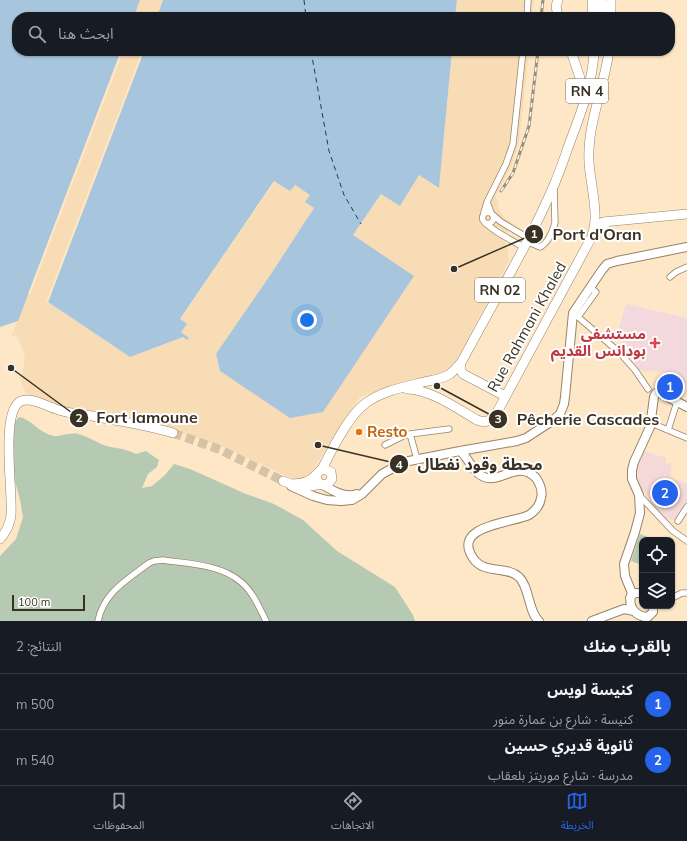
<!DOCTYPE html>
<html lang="ar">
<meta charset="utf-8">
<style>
body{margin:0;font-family:Mulish,"Noto Sans Arabic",sans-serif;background:#20242c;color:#f1f3f6;direction:rtl}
.controls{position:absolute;right:12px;bottom:12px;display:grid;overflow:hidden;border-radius:8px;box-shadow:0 1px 3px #0004}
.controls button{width:36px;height:36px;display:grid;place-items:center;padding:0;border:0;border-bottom:1px solid #363941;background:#171b24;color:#f1f3f6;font:20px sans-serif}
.scale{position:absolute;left:12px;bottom:10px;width:73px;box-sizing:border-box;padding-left:4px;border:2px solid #3a3125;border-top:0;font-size:11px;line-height:14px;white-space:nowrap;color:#3a3125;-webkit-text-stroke:3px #fff;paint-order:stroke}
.you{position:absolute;left:307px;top:320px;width:14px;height:14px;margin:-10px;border:3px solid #fff;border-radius:50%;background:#1a73e8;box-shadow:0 0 0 6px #1a73e833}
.badge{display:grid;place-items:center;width:26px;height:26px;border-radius:50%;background:#2563eb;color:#fff;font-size:13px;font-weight:700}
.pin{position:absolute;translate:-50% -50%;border:2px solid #fff;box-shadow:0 1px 4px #0006}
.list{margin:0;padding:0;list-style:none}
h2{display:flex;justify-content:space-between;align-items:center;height:52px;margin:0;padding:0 16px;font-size:17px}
h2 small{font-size:13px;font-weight:400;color:#9ea1a6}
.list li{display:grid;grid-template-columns:26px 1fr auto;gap:12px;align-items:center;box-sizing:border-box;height:56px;padding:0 16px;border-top:1px solid #363941}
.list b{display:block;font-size:15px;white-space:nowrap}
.list p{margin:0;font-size:13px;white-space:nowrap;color:#9ea1a6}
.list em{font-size:13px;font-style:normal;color:#9ea1a6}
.icon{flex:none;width:22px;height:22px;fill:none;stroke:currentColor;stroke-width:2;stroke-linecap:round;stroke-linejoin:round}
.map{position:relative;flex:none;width:687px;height:621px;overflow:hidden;direction:ltr}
.search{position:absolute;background:#171b24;box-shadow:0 1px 3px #0004;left:12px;right:12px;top:12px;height:44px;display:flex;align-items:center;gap:10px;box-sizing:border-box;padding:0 14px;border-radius:16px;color:#9ea1a6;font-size:15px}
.sheet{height:164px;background:#171b24}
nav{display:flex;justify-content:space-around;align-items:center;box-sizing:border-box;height:56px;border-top:1px solid #363941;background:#171b24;font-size:11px;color:#9ea1a6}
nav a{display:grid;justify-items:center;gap:2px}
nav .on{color:#2563eb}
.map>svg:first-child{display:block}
.built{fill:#f7dcb5}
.education{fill:#f4d9d8}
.medical{fill:#f3d9dd}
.green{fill:#b6cab3}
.water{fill:#a7c6dd}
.pier{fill:#fde7c6}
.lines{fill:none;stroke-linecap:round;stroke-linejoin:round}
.ferry{stroke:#0c4363;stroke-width:1;stroke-dasharray:5 4;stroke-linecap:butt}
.primary-tunnel{stroke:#d6c3a6;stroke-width:9;stroke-dasharray:9 4.5;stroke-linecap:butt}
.street-casing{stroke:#988366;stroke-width:7}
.secondary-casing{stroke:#988366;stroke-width:10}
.primary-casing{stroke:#988366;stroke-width:10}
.street{stroke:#fff;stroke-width:5.5}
.secondary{stroke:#fff;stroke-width:8}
.primary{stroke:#fff;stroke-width:9}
.rail-casing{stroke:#9d8e77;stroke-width:3}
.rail{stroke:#fff;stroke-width:1.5;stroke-dasharray:4.5;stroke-linecap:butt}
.health-dot{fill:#e0444e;stroke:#fff;stroke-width:1.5}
.food-dot{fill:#e8710a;stroke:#fff;stroke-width:1.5}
.labels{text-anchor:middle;stroke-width:4;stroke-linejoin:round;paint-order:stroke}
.shield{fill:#fff;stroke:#756f66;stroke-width:1}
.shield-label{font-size:14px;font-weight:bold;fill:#3a3125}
.street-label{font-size:15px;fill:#3a3125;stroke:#fff}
.health-label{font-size:15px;font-weight:bold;fill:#be3a42;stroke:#fff;text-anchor:end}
.food-label{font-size:15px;font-weight:bold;fill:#c56008;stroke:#fff;text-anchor:start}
.leader{fill:none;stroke:#3a3125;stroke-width:1.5}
.callout-dot{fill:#3a3125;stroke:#fff;stroke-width:1.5}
.mark-label{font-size:12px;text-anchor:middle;font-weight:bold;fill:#fff}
.callout-label{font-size:16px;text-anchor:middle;font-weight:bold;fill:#3a3125;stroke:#fff;stroke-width:4;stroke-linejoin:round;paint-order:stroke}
</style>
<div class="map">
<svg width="687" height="621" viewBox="0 0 687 621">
<rect width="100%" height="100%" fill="#fde7c6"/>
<path class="built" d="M140 0H163L157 17H134Z
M457 0H534L532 17H455Z
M121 51H144L48 302 130 357 183 337 189 338 181 332 180 320 275 181 290 191 294 185 310 195 314 208 271 274 329 402 414 276 353 236 381 194 400 206 419 175 439 188 452 51H529L519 141 512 165 495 197 499 201 497 204 501 213 505 218 512 223 503 240 506 243 508 249 509 261 453 367 443 375 377 391 360 397 337 431 310 475 302 480 293 479 226 448 156 424 73 409 26 394 21 381 25 357 18 337 12 336 13 332Z"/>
<path class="education" d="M644 451 666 458V464L671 463V479L687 483V502L675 520 665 519 637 483 634 473Z"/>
<path class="medical" d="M626 304 687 318V385L666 373 651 370V372L637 369 630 349 617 336Z"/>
<path class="green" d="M19 417C31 419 39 433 54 436 60 437 68 432 78 434 86 436 93 440 101 444 113 449 123 447 136 454L146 451 159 460 157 467 148 474 142 488 152 486 165 475 174 464 190 469 246 494 274 504 303 520 337 551 395 587 413 615 415 621H0V556L16 539 23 517 20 500 12 470 11 426Z
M640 534 653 539V540H642V565L631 561Z"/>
<path class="water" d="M0 0H140L134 17H17V51H121L18 321 0 327Z
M163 0H457L455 17H157Z
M144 51H452L439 188 419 175 400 206 381 194 353 235 414 276 323 412 290 418 220 371 216 354 271 274 314 208 305 202 310 195 295 185 290 191 274 181 180 319 187 324 181 332 189 338 187 340 183 337 130 357 48 302Z"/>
<path class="pier" d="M121 51 123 52 30 295 28 294Z
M142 51H144L48 302H46Z"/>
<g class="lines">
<path class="ferry" d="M304 0 306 17
M311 51 329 151 344 195 361 224"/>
<path class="primary-tunnel" d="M173 433 221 450 283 481"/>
<g class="street-casing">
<path id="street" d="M527 17 528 0
M487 202 506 164 513 144 523 51
M482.5 218a5.5 5.5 0 1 1 11 0a5.5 5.5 0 1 1-11 0Z
M493 215 501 222 528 238
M483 216 487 202 491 213
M485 223 497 232 523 247
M526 241 540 247C548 243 553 230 555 223L554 188
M670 277 676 272 687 267
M590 287 596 292 578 317 619 352 635 370 648 389
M651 423 687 438
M668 430 677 402
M410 434 417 459
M385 445 403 436 410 434 449 429
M639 495 673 531 687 541
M678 521 687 507
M672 598 682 593H687
M98 621C104 592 127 580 149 563L154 561 163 560C188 564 220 564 241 582 253 592 259 607 266 621"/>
</g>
<g class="secondary-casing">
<path id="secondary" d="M460 451C469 458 472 472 484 477 501 484 518 459 536 478 540 484 543 491 541 498 540 505 535 511 529 515 513 523 451 525 473 558 484 575 506 565 519 577 530 588 528 612 539 621
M323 485C333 491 345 498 357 494
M291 486 313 496 327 500 341 501 352 500 362 494 382 474 404 462 460 451 517 441 526 438 552 421 560 414 564 404 565 397 573 313 602 270 607 264 617 261 687 247
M642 593H635L631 596C628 607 636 617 648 617L653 612V606
M630 598 632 593 625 576 624 564 635 532 640 513 639 495 632 479V470L634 462 650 427 654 397 656 393H660L687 407
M592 621 624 609 634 611"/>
</g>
<g class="primary-casing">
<path id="primary" d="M558 0 556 6 558 17
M592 0 593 17
M598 0 599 17
M601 0 609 17
M611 17V0
M571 51 580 78 581 98
M603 222 687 214
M592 235C600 216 590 183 589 162 587 124 604 88 609 51
M461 363 460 369 463 374 505 396
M407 389C430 389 458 409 477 420 485 423 488 422 495 416L590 240 600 227 608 222
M322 469C332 450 348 416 366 403 382 391 404 387 424 382 432 380 443 379 450 374 454 371 457 367 461 363 492 304 528 246 554 185 560 171 565 156 570 142 581 113 593 82 594 51
M283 481C295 486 308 488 321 484
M292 484C301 484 310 482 316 475 319 472 319 470 324 469L331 472 332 479 328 484 322 485 317 481 316 475
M0 539C6 532 10 525 11 515 13 490 0 411 21 401 33 397 48 407 59 410 70 414 81 414 92 416 119 421 146 425 173 433"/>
</g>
<use href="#street" class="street"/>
<use href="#secondary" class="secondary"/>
<use href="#primary" class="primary"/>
<g class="rail-casing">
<path id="rail" d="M541 17 543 0
M501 191 513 173 529 126 538 51"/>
</g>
<use href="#rail" class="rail"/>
</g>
<path class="health-dot" d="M653 337h4v4h4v4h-4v4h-4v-4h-4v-4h4z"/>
<circle class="food-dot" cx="359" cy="432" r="4"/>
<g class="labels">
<g class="shield">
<rect x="566" y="79" width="42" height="24" rx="3"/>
<rect x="475" y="278" width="50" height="24" rx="3"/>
</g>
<g class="shield-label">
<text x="587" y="96">RN 4</text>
<text x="500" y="295">RN 02</text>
</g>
<g class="street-label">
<text transform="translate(527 327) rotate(-61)" y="5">Rue Rahmani Khaled</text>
</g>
<g class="health-label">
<text x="646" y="339">مستشفى<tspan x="646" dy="17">بودانس القديم</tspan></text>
</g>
<g class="food-label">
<text x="367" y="437">Resto</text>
</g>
</g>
<path class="leader" d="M454 269L534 234M11 368L79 418M437 386L498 419M318 445L399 464"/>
<g class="callout-dot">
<circle cx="454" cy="269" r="4"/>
<circle cx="11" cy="368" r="4"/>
<circle cx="437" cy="386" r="4"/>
<circle cx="318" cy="445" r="4"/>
<circle cx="534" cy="234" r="10"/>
<circle cx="79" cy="418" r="10"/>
<circle cx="498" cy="419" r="10"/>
<circle cx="399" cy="464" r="10"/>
</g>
<g class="mark-label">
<text x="534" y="238">1</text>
<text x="79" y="422">2</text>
<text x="498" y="423">3</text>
<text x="399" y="469">4</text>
</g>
<g class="callout-label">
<text x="597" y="240">Port d'Oran</text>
<text x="147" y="423">Fort lamoune</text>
<text x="588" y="425">Pêcherie Cascades</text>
<text x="480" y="470">محطة وقود نفطال</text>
</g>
</svg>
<div class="controls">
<button><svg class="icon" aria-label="locate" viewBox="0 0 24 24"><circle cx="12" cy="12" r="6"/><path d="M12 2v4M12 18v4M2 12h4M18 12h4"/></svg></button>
<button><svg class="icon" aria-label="layers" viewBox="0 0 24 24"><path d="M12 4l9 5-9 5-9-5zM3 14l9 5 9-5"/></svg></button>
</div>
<div class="scale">100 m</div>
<div class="you"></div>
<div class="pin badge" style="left:670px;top:387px">1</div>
<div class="pin badge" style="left:665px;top:493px">2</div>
<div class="search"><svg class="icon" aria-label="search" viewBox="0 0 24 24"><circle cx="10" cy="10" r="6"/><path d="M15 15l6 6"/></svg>ابحث هنا</div>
</div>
<section class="sheet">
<h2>بالقرب منك<small>النتائج: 2</small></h2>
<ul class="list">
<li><span class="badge">1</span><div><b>كنيسة لويس</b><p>كنيسة · شارع بن عمارة منور</p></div><em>500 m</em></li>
<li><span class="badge">2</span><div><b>ثانوية قديري حسين</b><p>مدرسة · شارع موريتز بلعقاب</p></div><em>540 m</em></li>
</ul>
</section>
<nav>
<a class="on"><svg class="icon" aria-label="map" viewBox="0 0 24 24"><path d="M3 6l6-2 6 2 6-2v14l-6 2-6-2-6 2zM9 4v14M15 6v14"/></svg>الخريطة</a>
<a><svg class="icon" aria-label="directions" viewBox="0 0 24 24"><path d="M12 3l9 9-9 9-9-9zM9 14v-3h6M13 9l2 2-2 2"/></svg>الاتجاهات</a>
<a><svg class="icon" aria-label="saved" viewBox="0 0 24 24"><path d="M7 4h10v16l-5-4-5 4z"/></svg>المحفوظات</a>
</nav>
